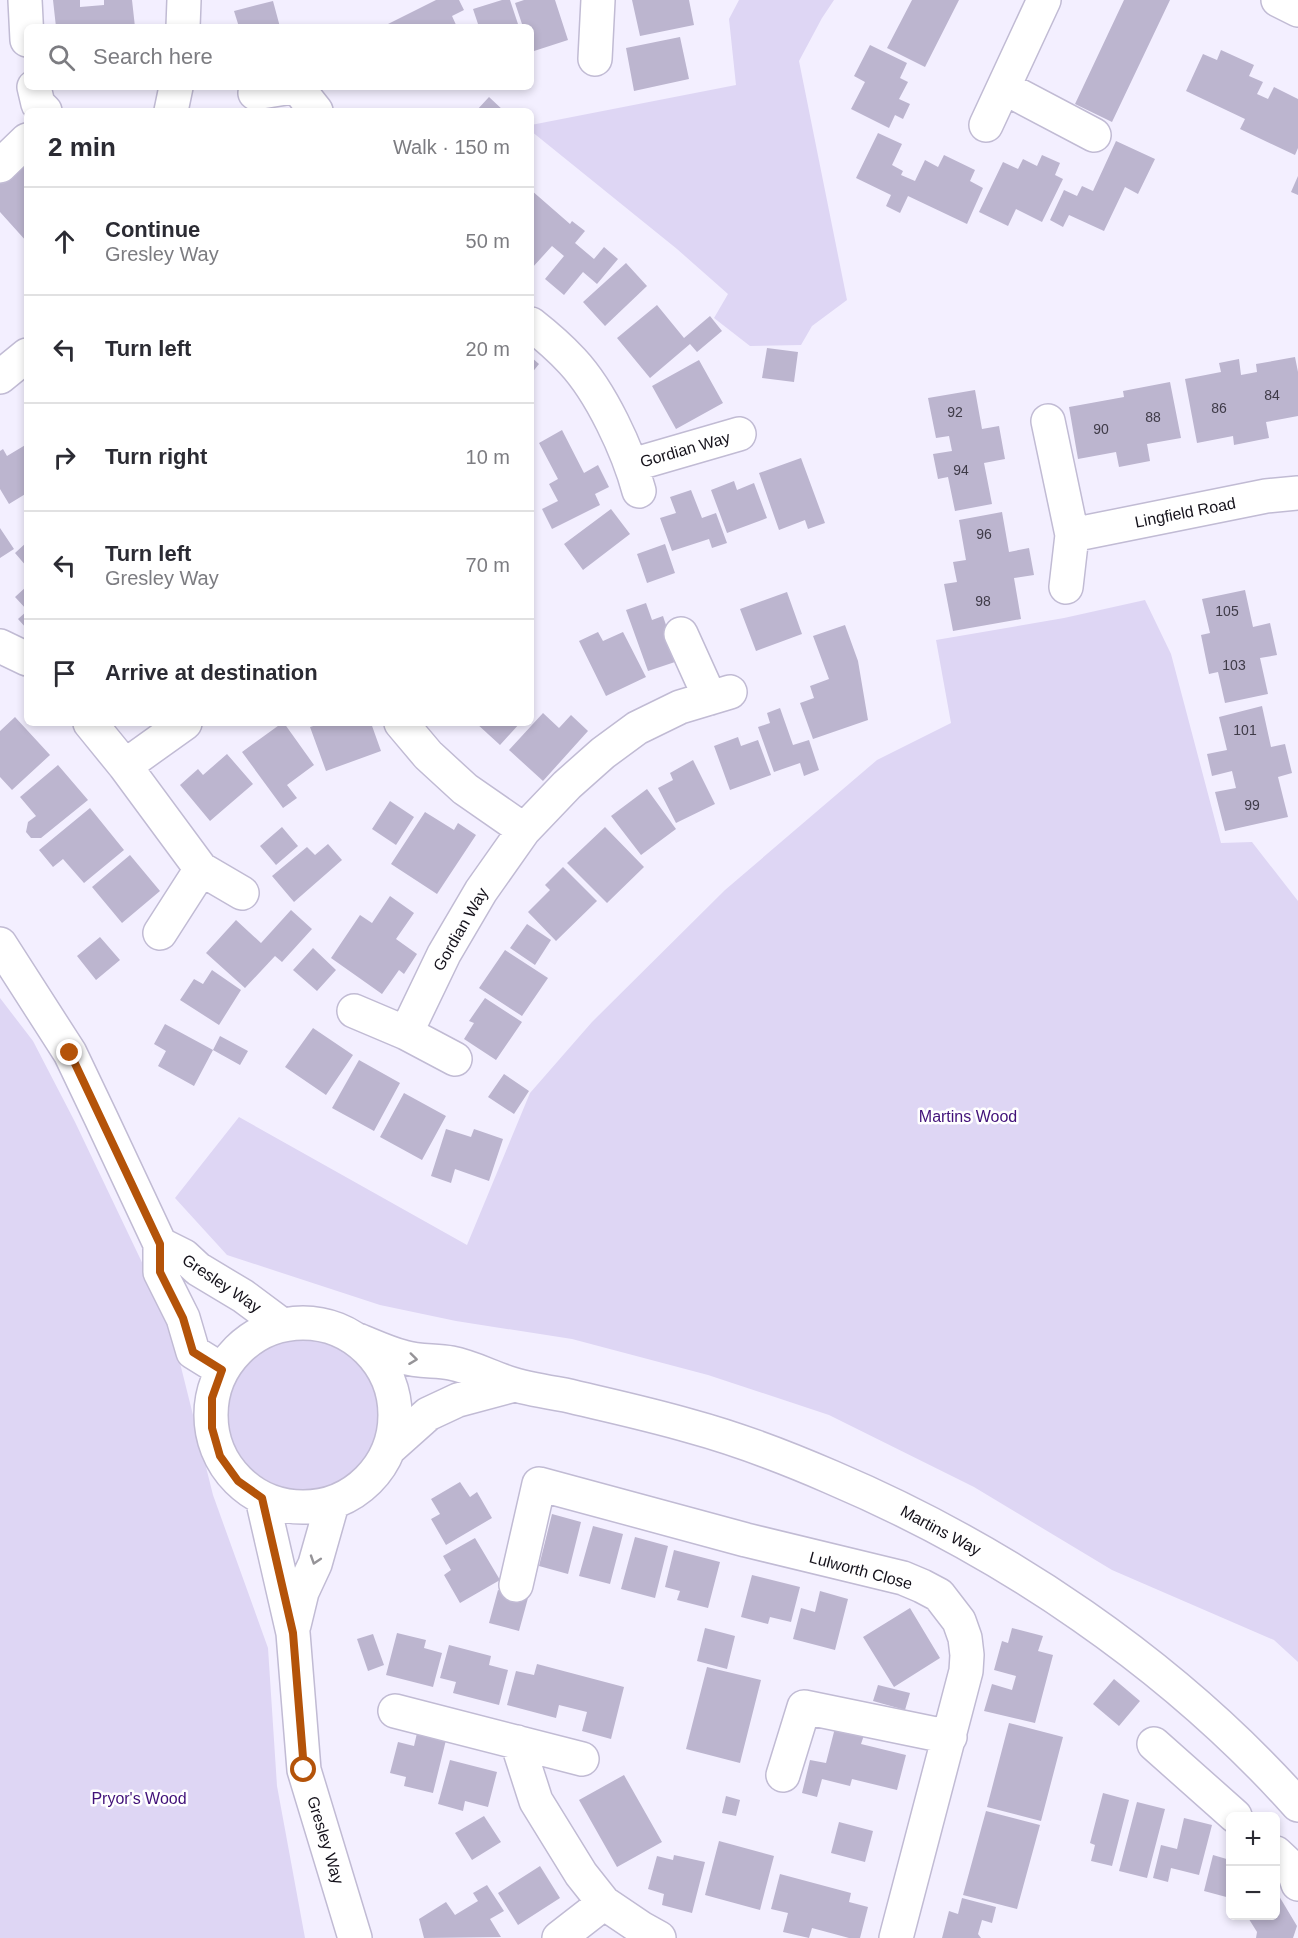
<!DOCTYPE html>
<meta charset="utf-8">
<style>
body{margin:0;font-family:Helvetica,sans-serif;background:#f2f2f3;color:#2b2b33}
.controls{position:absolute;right:18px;bottom:18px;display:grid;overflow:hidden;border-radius:9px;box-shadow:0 3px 9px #0003}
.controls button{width:54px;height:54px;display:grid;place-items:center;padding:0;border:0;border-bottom:2px solid #e1e1e2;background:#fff;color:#2b2b33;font:30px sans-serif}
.stop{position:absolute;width:18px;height:18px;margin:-14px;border:4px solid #b45309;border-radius:50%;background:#fff}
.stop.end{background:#b45309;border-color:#fff;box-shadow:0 2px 6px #0008}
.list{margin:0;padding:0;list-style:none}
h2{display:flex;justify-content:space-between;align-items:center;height:78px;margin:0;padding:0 24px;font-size:26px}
h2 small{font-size:20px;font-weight:400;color:#7c7c81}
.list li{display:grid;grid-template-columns:39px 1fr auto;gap:18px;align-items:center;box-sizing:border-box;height:108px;padding:0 24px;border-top:2px solid #e1e1e2}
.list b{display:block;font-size:22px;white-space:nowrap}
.list p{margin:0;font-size:20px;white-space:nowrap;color:#7c7c81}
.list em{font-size:20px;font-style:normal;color:#7c7c81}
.icon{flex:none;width:33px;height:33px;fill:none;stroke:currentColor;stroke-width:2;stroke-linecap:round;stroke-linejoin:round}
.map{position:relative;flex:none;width:1298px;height:1938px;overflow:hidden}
.search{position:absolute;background:#fff;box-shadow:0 3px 9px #0003;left:24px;top:24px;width:510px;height:66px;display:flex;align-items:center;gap:15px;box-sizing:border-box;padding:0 21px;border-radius:9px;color:#7c7c81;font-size:22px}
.panel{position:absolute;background:#fff;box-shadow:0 3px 9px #0003;left:24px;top:108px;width:510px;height:618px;border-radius:9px}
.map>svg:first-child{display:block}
.green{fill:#ded6f4}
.building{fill:#bcb5cf}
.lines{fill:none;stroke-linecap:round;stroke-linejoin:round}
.minor-casing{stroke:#c1bbd4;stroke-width:36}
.minor{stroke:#fff;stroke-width:33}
.oneway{stroke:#969498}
.route{stroke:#b45309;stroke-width:8}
.labels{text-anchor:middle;stroke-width:5;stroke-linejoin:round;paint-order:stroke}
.number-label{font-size:14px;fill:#3f3b48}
.street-label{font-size:16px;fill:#15121b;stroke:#fff}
.park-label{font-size:16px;fill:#411179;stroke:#fff}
</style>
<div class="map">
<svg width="1298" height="1938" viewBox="0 0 1298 1938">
<rect width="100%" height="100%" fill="#f3efff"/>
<path class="green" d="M739 0H834L822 18 799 61 847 300 812 326 801 345 750 346 714 318 728 294 677 249 531 131V125L736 85 729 19Z
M1145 600 1171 654 1221 843 1252 842 1298 901V1662L1274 1640 1112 1570 974 1487 829 1415 708 1375 572 1339 456 1321 380 1305 227 1255 175 1198 239 1117 467 1245 530 1093 592 1022 725 890 877 760 951 723 936 640 1064 618Z
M0 998 33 1041 75 1122 169 1319 213 1495 268 1648 277 1786 305 1938H0Z
M226 1409a82 82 0 1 1 164 0a82 82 0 1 1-164 0Z"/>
<path class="building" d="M53 0H80V7L104 5V0H132L135 27H56Z
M436 0H459L464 10 452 16 457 27H382Z
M502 0H510L519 27H479L473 9Z
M524 0H555L568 40 531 52V27H523L515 3Z
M632 0H689L694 25 640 36Z
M912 0H959L925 67 887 48Z
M1124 0H1170L1112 122 1075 104Z
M273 1 280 27H239L234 11Z
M680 37 689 79 634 91 626 48Z
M870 45 907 63 900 78 908 82 899 99 910 104 903 119 895 115 889 128 851 109 865 82 854 76Z
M1221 50 1254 65 1249 76 1263 82 1257 94 1268 99 1274 87 1298 99V148L1295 155 1240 129 1245 119 1186 91 1203 54 1217 60Z
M489 97 504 111H476Z
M878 133 902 144 892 165 903 171 901 175 915 181 925 160 938 167 944 155 975 170 970 181 983 188 967 224 908 196 900 213 886 206 891 195 856 178Z
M1116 141 1155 159 1138 194 1125 187 1104 231 1069 215 1063 227 1050 220 1064 190 1077 196 1082 186 1093 191Z
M1042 155 1060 163 1055 175 1063 179 1042 222 1016 209 1008 226 979 212 1003 162 1018 169 1023 159 1037 166Z
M20 163 27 171V242L0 212V181Z
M1298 176V195L1291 192Z
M531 190 570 224 572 221 585 231 575 243 594 259 604 247 618 259 597 284 583 272 564 295 545 279 564 256 552 246 532 268 531 267Z
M626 263 647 286 605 326 583 302Z
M657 305 684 338 710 316 722 331 697 352 690 344 650 378 617 338Z
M767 348 798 352 794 382 762 378Z
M531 357 539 364 531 374Z
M1295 357 1298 372V416L1266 422 1269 438 1234 445 1233 436 1197 443 1185 379 1221 372 1219 363 1239 359 1241 375 1257 372 1256 364Z
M699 360 723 403 676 429 652 386Z
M1170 382 1181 438 1147 444 1150 461 1119 467 1116 452 1078 459 1069 407 1124 397 1123 391Z
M975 390 982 429 999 426 1005 459 984 463 992 504 955 511 948 477 938 479 933 454 952 451 949 436 936 438 928 398Z
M562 430 584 473 598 465 609 487 595 494 600 505 552 529 542 509 558 501 549 484 558 479 539 443Z
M27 444V493L9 504 0 489V451L3 449 7 456Z
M801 458 825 523 808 529 805 520 779 530 759 473Z
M734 481 737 490 754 483 767 518 727 533 711 490Z
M691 490 702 518 716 513 727 543 712 548 709 539 672 551 660 518 676 513 670 497Z
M611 509 630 534 583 570 564 544Z
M1002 512 1009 552 1029 548 1034 575 1014 578 1021 619 953 631 944 584 957 582 953 562 966 560 959 520Z
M0 528 14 549 0 558Z
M27 542V567L15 553Z
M665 544 675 573 647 583 637 554Z
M27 586V610L15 597Z
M1245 590 1253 627 1270 623 1277 655 1260 658 1268 694 1225 703 1218 672 1209 674 1201 635 1210 633 1202 599Z
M787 592 802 634 756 651 740 609Z
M646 603 652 620 663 616 678 661 648 671 626 610Z
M27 611V629L18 619Z
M845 625 858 661 868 720 813 739 800 703 814 698 810 686 829 679 813 636Z
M598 632 603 641 623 632 646 677 606 696 579 641Z
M1262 706 1271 747 1285 744 1292 773 1278 777 1288 817 1225 831 1215 792 1236 788 1232 771 1212 776 1207 754 1227 750 1219 717Z
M780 708 793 745 809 740 819 770 804 776 800 763 774 772 758 727 770 723 767 713Z
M543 713 559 728 571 715 588 731 543 781 509 750Z
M15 717 50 755 12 790 0 777V731Z
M282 723H284L314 765 287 785 297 798 283 808 242 752Z
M323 723H336L337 726 345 723H371L381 751 326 771 310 727Z
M476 723H520L500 745Z
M738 737 741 746 758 740 771 775 730 790 714 746Z
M227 754 253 784 210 821 180 785 198 769 203 775Z
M693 760 715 804 676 823 658 788 673 780 670 773Z
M58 765 88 800 41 838H31L26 832 28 822 36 816 20 797Z
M647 789 676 829 641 855 611 816Z
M390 801 414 817 396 845 372 829Z
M90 808 124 850 84 883 63 859 53 867 39 850Z
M425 812 454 830 458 823 476 835 437 894 391 864Z
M282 827 298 846 276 865 260 846Z
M605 827 644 867 607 903 567 863Z
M328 844 342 860 294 902 272 876 307 847 315 855Z
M130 855 160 891 122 923 92 887Z
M563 867 597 901 556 941 528 912 550 890 545 885Z
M390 896 414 913 396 939 417 954 404 974 399 970 382 994 331 958 360 915 372 923Z
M291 910 312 929 282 962 275 956 245 988 206 953 236 920 261 943Z
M527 924 551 940 535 965 510 948Z
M100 937 120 960 96 980 77 956Z
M313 948 336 970 317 991 293 970Z
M505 950 548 978 522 1016 479 988Z
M212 970 241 990 219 1025 180 1000 194 979 203 984Z
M485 998 522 1022 496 1060 464 1039 474 1023 469 1021Z
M165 1024 213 1050 194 1086 158 1066 166 1051 154 1044Z
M313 1028 353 1055 326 1095 285 1067Z
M220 1036 248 1051 240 1065 213 1050Z
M359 1060 400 1083 374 1131 332 1108Z
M504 1074 529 1091 514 1114 488 1097Z
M404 1093 446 1116 422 1160 380 1137Z
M446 1129 471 1137 474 1129 503 1139 489 1181 455 1169 451 1183 431 1176Z
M460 1482 470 1497 477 1492 492 1518 446 1545 431 1519 440 1514 431 1499Z
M552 1514 581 1522 568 1574 539 1566Z
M593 1526 623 1534 610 1584 579 1576Z
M635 1537 668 1546 655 1598 621 1589Z
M475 1538 500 1580 460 1603 444 1575 451 1570 443 1556Z
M674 1550 720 1562 708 1608 677 1600 680 1591 665 1587Z
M752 1575 800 1587 791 1622 770 1617 768 1624 741 1617Z
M498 1590 528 1598 519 1631 489 1623Z
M820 1591 848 1599 835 1650 793 1639 801 1608 815 1612Z
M910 1608 940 1658 894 1687 863 1637Z
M705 1628 735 1636 727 1669 697 1661Z
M1012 1628 1043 1636 1038 1651 1053 1655 1035 1723 984 1711 992 1684 1012 1690 1016 1676 994 1670 1002 1641 1008 1643Z
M397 1633 426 1640 424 1648 442 1653 433 1687 386 1675Z
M373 1634 384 1665 368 1671 357 1639Z
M449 1645 491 1656 489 1665 508 1670 499 1705 453 1693 456 1682 440 1678Z
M537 1664 624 1687 611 1739 582 1731 587 1712 559 1705 556 1718 507 1705 516 1671 534 1675Z
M707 1667 761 1680 740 1763 686 1749Z
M1114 1679 1140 1701 1119 1726 1093 1704Z
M878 1685 910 1693 905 1710 873 1701Z
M1009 1723 1063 1737 1041 1821 987 1807Z
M835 1728 864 1735 861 1744 906 1755 897 1790 852 1779 850 1786 822 1779 817 1797 802 1793 810 1760 826 1763Z
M417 1733 446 1740 433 1793 404 1786 406 1777 390 1773 398 1742 414 1746Z
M450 1760 497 1772 488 1807 465 1801 463 1811 438 1804Z
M624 1775 662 1842 617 1867 579 1800Z
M1103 1793 1129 1800 1112 1866 1091 1861 1095 1845 1090 1843Z
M726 1796 740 1800 736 1816 722 1813Z
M1137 1802 1165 1809 1147 1878 1119 1871Z
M986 1811 1040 1825 1017 1909 963 1895Z
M484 1816 501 1842 472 1860 455 1833Z
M1184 1818 1212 1825 1199 1875 1171 1868 1168 1882 1153 1878 1161 1845 1177 1849Z
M839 1822 873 1831 865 1862 831 1853Z
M719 1841 774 1856 760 1910 705 1895Z
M674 1855 705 1862 692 1913 662 1905 664 1894 648 1889 657 1856 673 1860Z
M1213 1855 1230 1860V1898L1204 1891Z
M540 1866 560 1898 518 1925 498 1893Z
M780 1874 851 1893 849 1902 868 1907 860 1938H849L812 1928 809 1938 783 1932 788 1913 771 1909Z
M487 1885 504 1911 490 1919 501 1937 424 1938 419 1919 446 1902 455 1915 478 1901 473 1893Z
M1276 1891 1297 1926 1293 1938H1256L1257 1932 1247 1916H1276Z
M962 1898 996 1907 992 1923 982 1920 978 1934 981 1938H942L949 1911 958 1914Z"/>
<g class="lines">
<g class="minor-casing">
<path id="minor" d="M25 0 27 40
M1278 0 1298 10
M183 27 184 0
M595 59 598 0
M34 87 38 104 45 111
M297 87 316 111
M1005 88 1094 135
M255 93 292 87
M171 111 176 87
M986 125 1044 0
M0 166 27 140
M531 324C545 335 560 348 572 361 601 392 628 450 639 491
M0 377 27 355
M1048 421 1072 535 1066 587
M632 465 739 434
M1072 535 1266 496 1298 493
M681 634 710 698
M0 646 27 659
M90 723 125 766 201 869 242 893
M401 723 428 755 465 789 524 830
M125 766 185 723
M160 933 201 869
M0 944 70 1053 101 1118 160 1244V1272L183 1318 193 1352 222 1370
M354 1011 406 1033 455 1059
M406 1033 444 954 481 891 524 830 567 785 603 753 637 728 680 707 730 692
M160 1244 184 1256 198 1269 243 1296 282 1325
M211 1415a92 92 0 1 1 184 0a92 92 0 1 1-184 0Z
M358 1340C373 1346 388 1353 403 1357 419 1362 436 1360 451 1363 472 1367 492 1378 512 1384 529 1389 547 1392 565 1395 607 1405 649 1414 690 1426 738 1439 785 1457 831 1477 1005 1551 1172 1664 1298 1805
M391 1447 428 1414 458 1400 514 1385
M262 1498 293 1633 304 1770 355 1938
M516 1585 539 1484 746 1540 903 1578 922 1586 939 1595 959 1621 965 1638 967 1655 966 1671 896 1938
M294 1625 302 1592 315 1564 332 1504
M395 1711 582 1759
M517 1742 536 1801 581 1874 604 1903 641 1928 659 1938
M1154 1744 1235 1816
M783 1775 804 1707 950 1737
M1276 1853 1293 1869 1298 1884
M559 1938 604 1903"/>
</g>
<use href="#minor" class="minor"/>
</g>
<defs><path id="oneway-chevron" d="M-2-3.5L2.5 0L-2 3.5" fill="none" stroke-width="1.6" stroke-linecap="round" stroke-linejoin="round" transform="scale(1.5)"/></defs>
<g class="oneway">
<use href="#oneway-chevron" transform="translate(413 1359) rotate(7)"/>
<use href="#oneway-chevron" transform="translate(315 1560) rotate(108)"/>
</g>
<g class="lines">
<path class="route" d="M70 1053 160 1244V1272L183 1318 193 1352 222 1370 212 1398V1428L220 1456 238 1481 262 1498 293 1633 304 1770"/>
</g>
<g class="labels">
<g class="number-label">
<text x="1272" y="400">84</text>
<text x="1219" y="413">86</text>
<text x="955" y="417">92</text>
<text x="1153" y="422">88</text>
<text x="1101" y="434">90</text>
<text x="961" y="475">94</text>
<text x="984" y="539">96</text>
<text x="983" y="606">98</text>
<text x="1227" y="616">105</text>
<text x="1234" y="670">103</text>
<text x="1245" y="735">101</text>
<text x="1252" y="810">99</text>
</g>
<g class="street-label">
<text transform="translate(685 449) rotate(-16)" y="6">Gordian Way</text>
<text transform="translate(1185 512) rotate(-11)" y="6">Lingfield Road</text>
<text transform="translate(460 929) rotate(-60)" y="6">Gordian Way</text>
<text transform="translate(222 1283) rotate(34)" y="6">Gresley Way</text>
<text transform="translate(941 1530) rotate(28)" y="6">Martins Way</text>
<text transform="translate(861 1570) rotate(15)" y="6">Lulworth Close</text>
<text transform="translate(326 1840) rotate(73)" y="6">Gresley Way</text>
</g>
<g class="park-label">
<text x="968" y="1122">Martins Wood</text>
<text x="139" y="1804">Pryor's Wood</text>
</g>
</g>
</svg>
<div class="controls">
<button>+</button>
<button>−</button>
</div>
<div class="stop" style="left:304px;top:1770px"></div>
<div class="stop end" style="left:70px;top:1053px"></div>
<div class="search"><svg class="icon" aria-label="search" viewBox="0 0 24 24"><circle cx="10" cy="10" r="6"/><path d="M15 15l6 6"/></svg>Search here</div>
<section class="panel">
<h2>2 min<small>Walk · 150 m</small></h2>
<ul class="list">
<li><svg class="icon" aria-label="ahead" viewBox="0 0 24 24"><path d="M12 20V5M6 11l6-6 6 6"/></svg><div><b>Continue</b><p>Gresley Way</p></div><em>50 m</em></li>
<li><svg class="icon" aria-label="left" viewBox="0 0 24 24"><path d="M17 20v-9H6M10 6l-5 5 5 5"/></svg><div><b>Turn left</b></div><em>20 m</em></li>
<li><svg class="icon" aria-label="right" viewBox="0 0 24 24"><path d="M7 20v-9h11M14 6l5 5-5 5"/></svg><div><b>Turn right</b></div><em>10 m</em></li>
<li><svg class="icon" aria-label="left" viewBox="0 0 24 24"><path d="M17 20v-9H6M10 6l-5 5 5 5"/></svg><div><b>Turn left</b><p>Gresley Way</p></div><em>70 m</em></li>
<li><svg class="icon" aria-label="arrive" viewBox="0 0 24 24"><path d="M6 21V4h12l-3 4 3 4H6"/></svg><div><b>Arrive at destination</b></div></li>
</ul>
</section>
</div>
